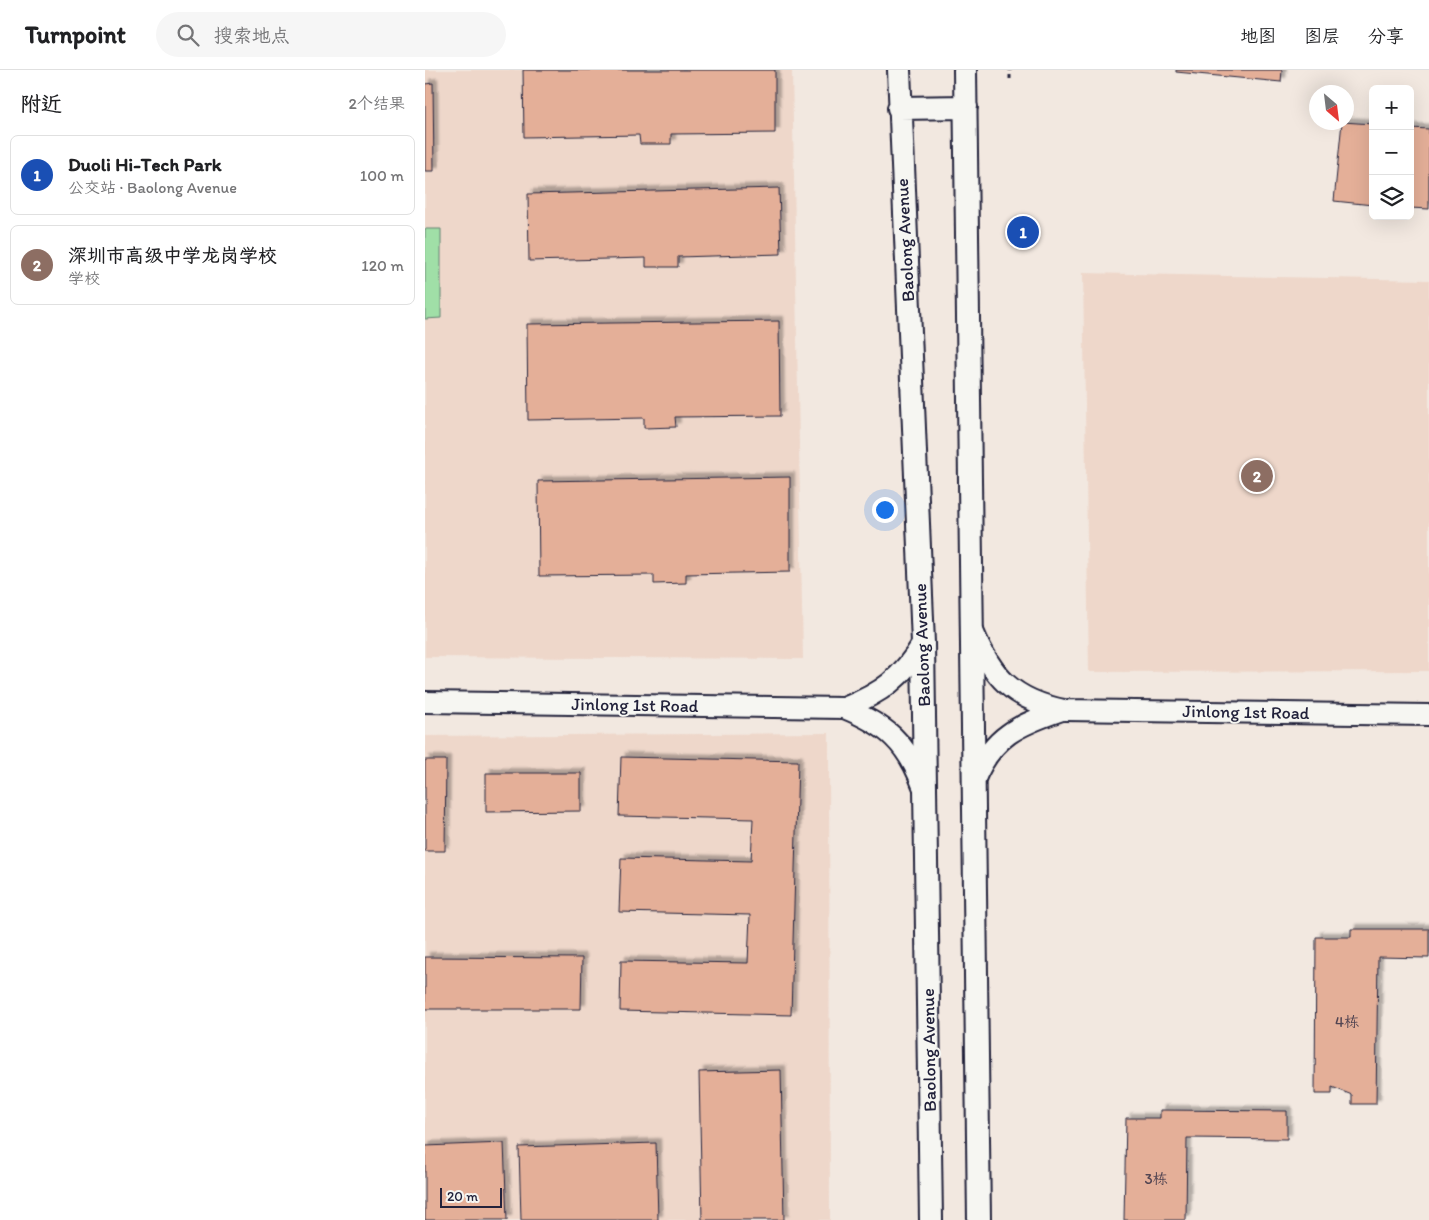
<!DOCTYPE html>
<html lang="zh">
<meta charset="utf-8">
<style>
body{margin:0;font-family:Itim,"LXGW WenKai TC",sans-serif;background:#f6f6f6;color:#202124}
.controls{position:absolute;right:15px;top:15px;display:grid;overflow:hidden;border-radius:8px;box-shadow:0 5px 20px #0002}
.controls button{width:45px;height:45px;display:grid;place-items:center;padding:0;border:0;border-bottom:1px solid #e0e0e0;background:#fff;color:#202124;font:25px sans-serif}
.compass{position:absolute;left:884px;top:15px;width:45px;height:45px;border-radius:50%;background:#fff;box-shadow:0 5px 20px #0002;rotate:152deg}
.scale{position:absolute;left:15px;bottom:12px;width:62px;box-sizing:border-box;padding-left:5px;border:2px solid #22223b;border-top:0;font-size:14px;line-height:18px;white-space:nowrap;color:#22223b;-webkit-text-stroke:4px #f6f6f2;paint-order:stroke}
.you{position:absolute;left:459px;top:439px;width:18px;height:18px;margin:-12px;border:4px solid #fff;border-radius:50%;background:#1a73e8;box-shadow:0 0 0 8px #1a73e833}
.badge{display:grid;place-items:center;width:32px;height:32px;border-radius:50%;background:#d93025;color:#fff;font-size:16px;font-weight:700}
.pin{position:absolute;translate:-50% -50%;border:2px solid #fff;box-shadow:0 1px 5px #0006}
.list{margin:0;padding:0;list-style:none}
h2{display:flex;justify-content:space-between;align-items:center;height:65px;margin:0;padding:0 20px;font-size:21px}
h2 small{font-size:16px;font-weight:400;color:#757577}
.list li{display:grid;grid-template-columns:32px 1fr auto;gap:15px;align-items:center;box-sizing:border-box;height:80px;margin:0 10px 10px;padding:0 10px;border:1px solid #e0e0e0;border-radius:8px}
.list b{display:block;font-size:19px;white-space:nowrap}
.list p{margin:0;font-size:16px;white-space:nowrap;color:#757577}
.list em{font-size:16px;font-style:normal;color:#757577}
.icon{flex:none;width:28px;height:28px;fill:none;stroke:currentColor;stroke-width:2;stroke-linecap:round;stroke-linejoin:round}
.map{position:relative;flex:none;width:1004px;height:1150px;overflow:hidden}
header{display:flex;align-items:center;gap:30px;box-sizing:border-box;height:70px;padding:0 25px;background:#fff;border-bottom:1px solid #e0e0e0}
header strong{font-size:24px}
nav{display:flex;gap:28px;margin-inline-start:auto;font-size:18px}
.search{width:350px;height:45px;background:#f6f6f6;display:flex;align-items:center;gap:12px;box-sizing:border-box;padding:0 18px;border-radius:28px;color:#757577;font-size:19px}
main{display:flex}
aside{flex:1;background:#fff}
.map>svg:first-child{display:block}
.built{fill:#eed7ca}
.green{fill:#a0dfa7;stroke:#618071}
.building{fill:#e4af98;stroke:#22223b;filter:url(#shadow)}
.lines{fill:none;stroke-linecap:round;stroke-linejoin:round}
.tertiary-casing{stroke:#22223b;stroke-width:24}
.secondary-casing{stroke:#22223b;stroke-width:26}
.path{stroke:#22223b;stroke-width:3;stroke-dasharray:4 4;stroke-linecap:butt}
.tertiary{stroke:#f6f6f2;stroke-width:20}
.secondary{stroke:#f6f6f2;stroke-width:22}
.labels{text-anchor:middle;stroke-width:4;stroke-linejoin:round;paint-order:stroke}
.number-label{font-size:15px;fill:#524552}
.street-label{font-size:18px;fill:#22223b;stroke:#f6f6f2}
</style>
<header>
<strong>Turnpoint</strong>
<div class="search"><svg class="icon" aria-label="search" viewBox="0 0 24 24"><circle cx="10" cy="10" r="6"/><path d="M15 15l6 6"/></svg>搜索地点</div>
<nav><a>地图</a><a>图层</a><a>分享</a></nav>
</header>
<main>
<aside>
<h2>附近<small>2个结果</small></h2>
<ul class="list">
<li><span class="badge" style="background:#1a4fb4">1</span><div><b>Duoli Hi-Tech Park</b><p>公交站 · Baolong Avenue</p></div><em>100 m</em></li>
<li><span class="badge" style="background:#8d6e63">2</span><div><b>深圳市高级中学龙岗学校</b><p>学校</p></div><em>120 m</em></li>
</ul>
</aside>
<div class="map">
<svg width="1004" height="1150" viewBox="0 0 1004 1150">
<defs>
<filter id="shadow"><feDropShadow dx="4.5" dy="-4.5" stdDeviation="1" flood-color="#0004"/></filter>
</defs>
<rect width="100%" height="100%" fill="#f2e8e0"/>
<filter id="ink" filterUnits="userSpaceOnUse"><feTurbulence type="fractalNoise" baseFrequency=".02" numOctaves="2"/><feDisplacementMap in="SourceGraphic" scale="10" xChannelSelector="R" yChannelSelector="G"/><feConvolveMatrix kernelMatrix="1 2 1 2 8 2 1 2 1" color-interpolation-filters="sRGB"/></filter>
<g filter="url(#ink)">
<path class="built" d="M0 0H367L378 589 0 587Z
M658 203 1004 210V601L664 602Z
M404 663 405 1150H0V666Z"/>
<path class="green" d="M0 159H16V248L0 249Z"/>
<path class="building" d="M98 0H350V63L246 64V74H215L214 65 99 67Z
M751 0H857L856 12 751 2Z
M8 13 9 101H0V14Z
M917 52 948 54V135L909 131Z
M985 58 1004 59V139L985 138Z
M354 118 356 184 253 187V197H221V188L104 191 103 124Z
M354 251 355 346 250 347 251 357 219 358V348L103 350 102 254Z
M365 407V502L261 504V513L229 514V505L114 506 113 411Z
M196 687 373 691 366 945 195 941 196 891 323 893 325 845 194 842 196 788 326 791 328 749 194 746Z
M0 690H21L20 781H0Z
M61 703H156V741L61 742Z
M926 859H1004V888L953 887 951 1034H927V1025L907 1017V1024H890L891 867H926Z
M0 887 157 888 156 939H0Z
M356 1000 359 1150H277L274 1002Z
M735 1040 862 1041V1069L762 1068 761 1150H699L701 1048H735Z
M79 1073 82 1150H0V1076Z
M231 1073 233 1150H96L94 1077Z"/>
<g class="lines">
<g class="tertiary-casing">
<path id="tertiary" d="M548 561C567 607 588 630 639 640L1004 645
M0 632 419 638C461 655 482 672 498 716
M419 638C457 623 477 608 498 573
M549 711C567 666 593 655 637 640"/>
</g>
<g class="secondary-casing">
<path id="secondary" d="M474 0 498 573 506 1150
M540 0 554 1150
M474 38 541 37"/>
</g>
<path class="path" d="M585 9V0"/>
<use href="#tertiary" class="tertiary"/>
<use href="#secondary" class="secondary"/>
</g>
</g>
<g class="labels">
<g class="number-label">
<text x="922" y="957">4栋</text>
<text x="731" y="1114">3栋</text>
</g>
<g class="street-label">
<text transform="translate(480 170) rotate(-93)" y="6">Baolong Avenue</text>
<text transform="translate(497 575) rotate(-92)" y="6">Baolong Avenue</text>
<text transform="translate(210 635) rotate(1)" y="6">Jinlong 1st Road</text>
<text transform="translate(821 642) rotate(1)" y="6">Jinlong 1st Road</text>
<text transform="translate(504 980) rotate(-91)" y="6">Baolong Avenue</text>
</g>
</g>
</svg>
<div class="controls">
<button>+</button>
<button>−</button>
<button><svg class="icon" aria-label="layers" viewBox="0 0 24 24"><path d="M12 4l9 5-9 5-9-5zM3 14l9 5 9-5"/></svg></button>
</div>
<svg class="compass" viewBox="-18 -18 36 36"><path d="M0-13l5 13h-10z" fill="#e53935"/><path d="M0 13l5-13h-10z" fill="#757577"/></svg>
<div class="scale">20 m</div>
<div class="you"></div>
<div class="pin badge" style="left:598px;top:162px;background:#1a4fb4">1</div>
<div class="pin badge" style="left:832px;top:406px;background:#8d6e63">2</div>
</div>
</main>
